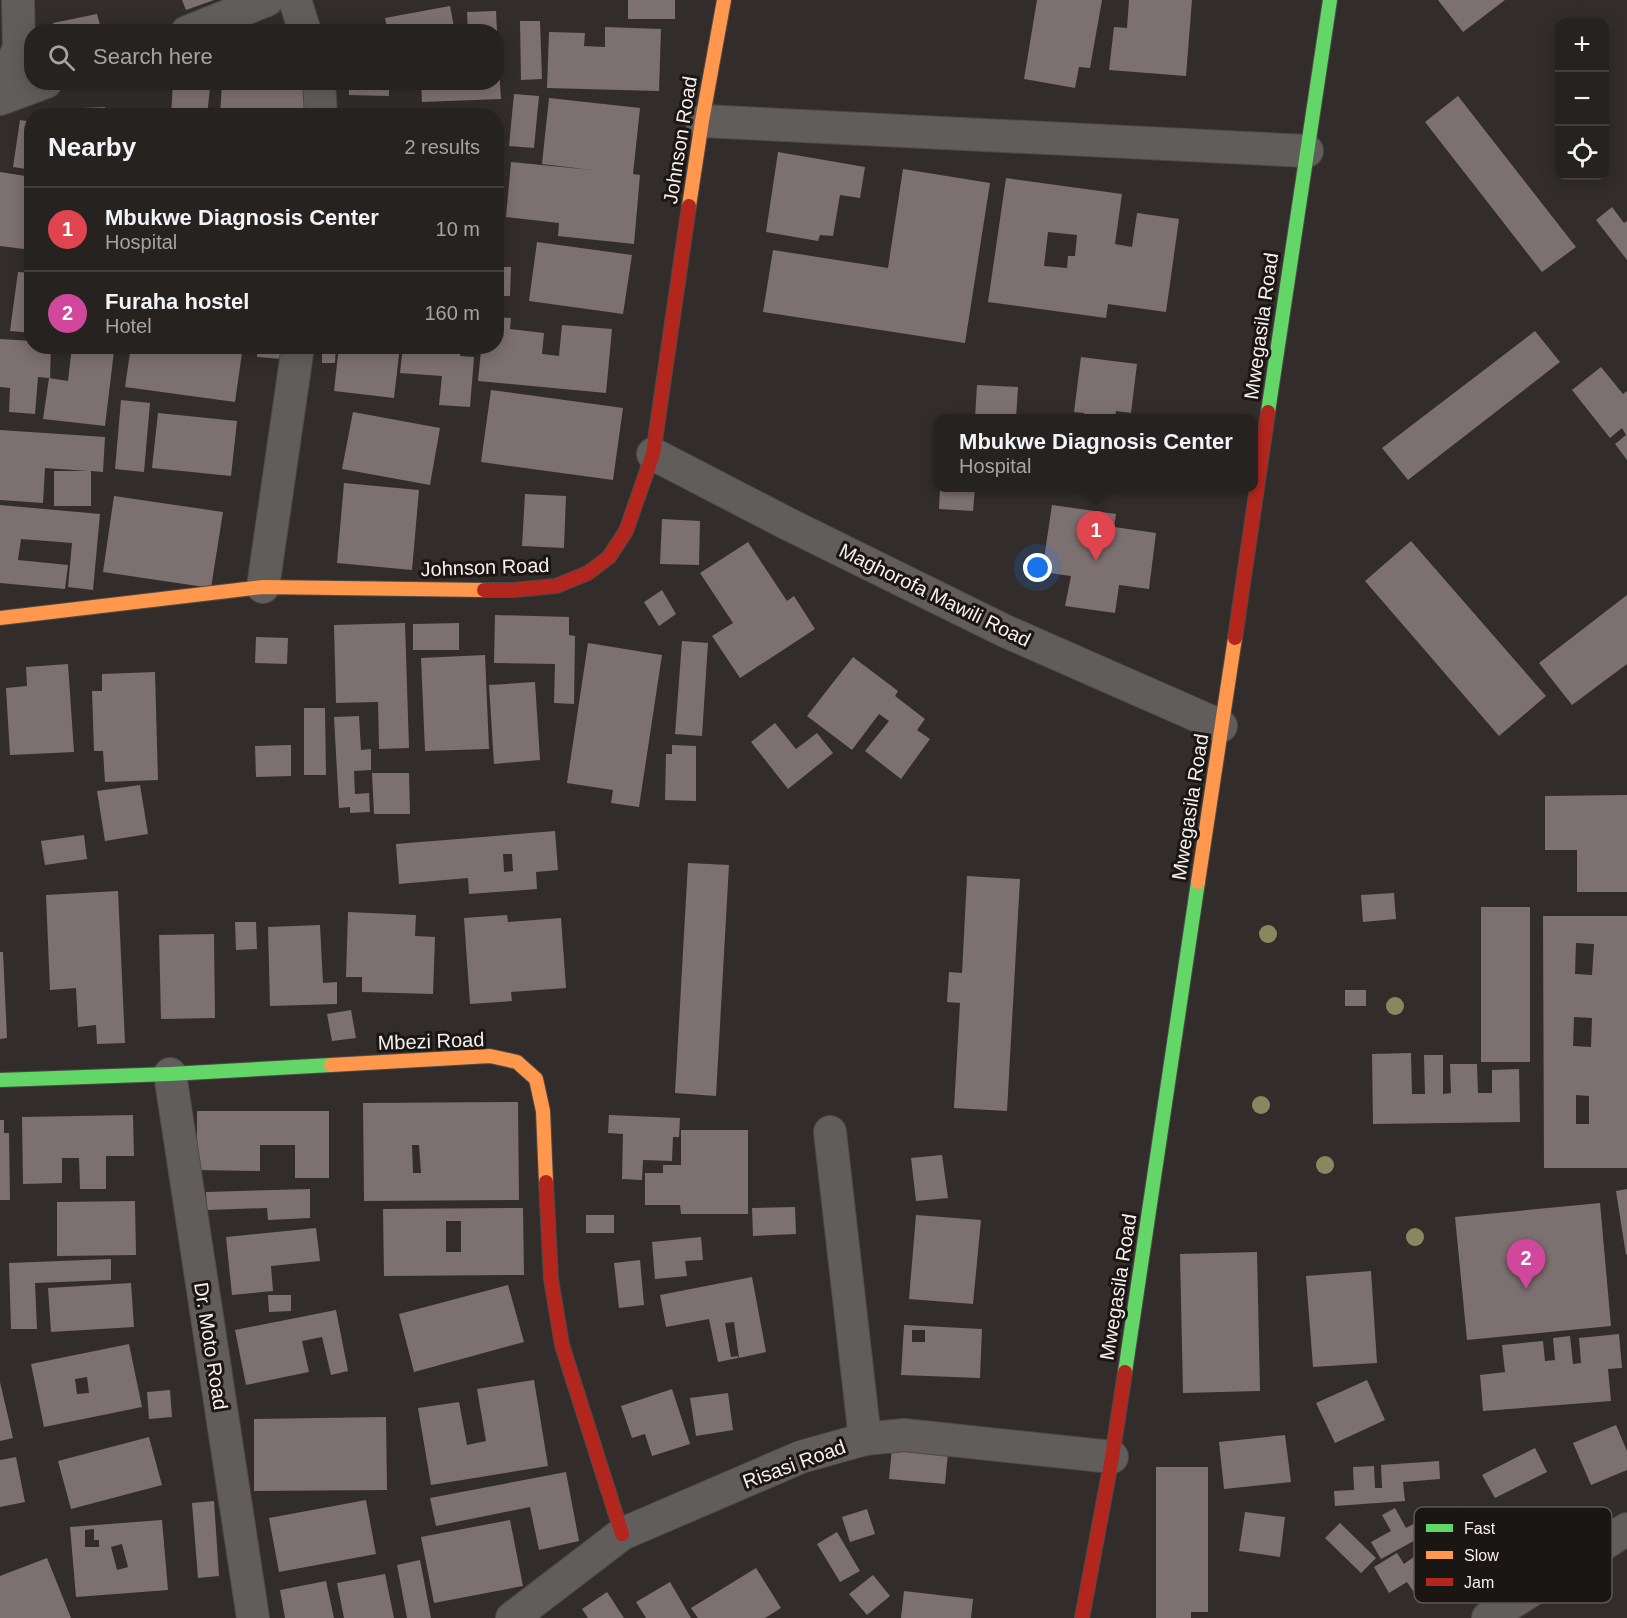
<!DOCTYPE html>
<meta charset="utf-8">
<style>
body{margin:0;font-family:Arial,sans-serif;background:#2e2a29;color:#f1f3f6}
.controls{position:absolute;right:18px;top:18px;display:grid;overflow:hidden;border-radius:12px;box-shadow:0 3px 15px #0003}
.controls button{width:54px;height:54px;display:grid;place-items:center;padding:0;border:0;border-bottom:2px solid #423f3e;background:#262220;color:#f1f3f6;font:30px sans-serif}
.you{position:absolute;left:1038px;top:568px;width:21px;height:21px;margin:-15px;border:4px solid #fff;border-radius:50%;background:#1a73e8;box-shadow:0 0 0 9px #1a73e833}
.badge{display:grid;place-items:center;width:39px;height:39px;border-radius:50%;background:#d93025;color:#fff;font-size:20px;font-weight:700}
.pin{position:absolute;translate:-50% -50px;filter:drop-shadow(0 2px 3px #0008)}
.pin::after{content:'';position:absolute;top:32px;width:21px;height:18px;background:inherit;clip-path:polygon(0 0,100% 0,50% 100%)}
.popup{position:absolute;left:934px;top:414px;width:324px;height:78px;box-sizing:border-box;display:grid;place-content:center;border-radius:12px;background:#262220;filter:drop-shadow(0 2px 4px #0005);font-size:20px;white-space:nowrap;color:#a4a4a5}
.popup b{font-size:22px;color:#f1f3f6}
.popup::after{content:'';position:absolute;left:50%;top:100%;margin-left:-12px;border:12px solid transparent;border-top-color:#262220}
.list{margin:0;padding:0;list-style:none}
h2{display:flex;justify-content:space-between;align-items:center;height:78px;margin:0;padding:0 24px;font-size:26px}
h2 small{font-size:20px;font-weight:400;color:#a4a4a5}
.list li{display:grid;grid-template-columns:39px 1fr auto;gap:18px;align-items:center;box-sizing:border-box;height:84px;padding:0 24px;border-top:2px solid #423f3e}
.list b{display:block;font-size:22px;white-space:nowrap}
.list p{margin:0;font-size:20px;white-space:nowrap;color:#a4a4a5}
.list em{font-size:20px;font-style:normal;color:#a4a4a5}
.icon{flex:none;width:33px;height:33px;fill:none;stroke:currentColor;stroke-width:2;stroke-linecap:round;stroke-linejoin:round}
.map{position:relative;flex:none;width:1627px;height:1618px;overflow:hidden}
.search{position:absolute;background:#262220;box-shadow:0 3px 15px #0003;left:24px;top:24px;width:480px;height:66px;display:flex;align-items:center;gap:15px;box-sizing:border-box;padding:0 21px;border-radius:24px;color:#a4a4a5;font-size:22px}
.panel{position:absolute;background:#262220;box-shadow:0 3px 15px #0003;left:24px;top:108px;width:480px;height:246px;border-radius:24px}
.map>svg:first-child{display:block}
.building{fill:#7d7070;fill-rule:evenodd}
.lines{fill:none;stroke-linecap:round;stroke-linejoin:round}
.street-casing{stroke:#4e4a48;stroke-width:34}
.fast-casing{stroke:#4e4a48;stroke-width:16}
.slow-casing{stroke:#4e4a48;stroke-width:16}
.jam-casing{stroke:#4e4a48;stroke-width:16}
.street{stroke:#615d5b;stroke-width:32}
.fast{stroke:#63d668;stroke-width:14}
.slow{stroke:#ff974d;stroke-width:14}
.jam{stroke:#b3261e;stroke-width:14}
.tree{fill:#87885e}
.labels{text-anchor:middle;stroke-width:6;stroke-linejoin:round;paint-order:stroke}
.street-label{font-size:20px;fill:#f6f0ed;stroke:#1a1614}
.key{fill:#1a1614;stroke:#5c5755;stroke-width:1.5}
.key-label{font-size:16px;fill:#f6f0ed}
</style>
<div class="map">
<svg width="1627" height="1618" viewBox="0 0 1627 1618">
<rect width="100%" height="100%" fill="#322d2b"/>
<path class="building" d="M182 0H214L186 10Z
M628 0H675V19H628Z
M1037 0H1102L1090 68 1079 67 1075 88 1024 79Z
M1129 0H1192L1186 76 1109 70 1114 27 1127 28Z
M1438 0H1505L1463 32Z
M450 6 455 32H388L385 18Z
M496 11 497 32H468L467 12Z
M97 14 102 32H55L53 23Z
M520 21H540L542 79 521 80Z
M605 27 661 29 659 91 547 88 549 32 585 33 584 46 605 47Z
M496 53H498L501 99 422 102 421 82H496Z
M173 82H218L217 88H210L207 116H171Z
M222 82H306L312 116H220Z
M349 82H389V96L349 95Z
M514 94 539 96 534 148 509 146Z
M1458 96 1576 247 1542 272 1425 122Z
M549 98 640 108 633 174 640 175 634 244 558 236 559 223 506 217 511 162 592 170 542 164Z
M105 107V116H82V108Z
M20 120 32 122V170L13 167Z
M778 152 865 167 860 198 840 195 833 236 820 235 818 241 766 232Z
M903 169 990 183 965 343 763 312 773 250 888 268Z
M0 172 32 177V250L0 246Z
M1006 178 1122 194 1115 244 1132 247 1137 213 1179 219 1166 312 1108 304 1106 318 988 302ZM1048 232 1077 235 1075 256H1068L1067 268 1044 266Z
M1612 207 1624 223 1627 221V260L1596 220Z
M537 242 632 255 623 314 529 301Z
M496 267H511L510 296H496Z
M18 272 32 273V333L10 331Z
M496 317 511 318 510 329 544 333 542 354 559 356 562 325 612 329 606 393 478 381 481 350 464 348V346H496Z
M1535 331 1560 362 1408 480 1382 448Z
M0 339 32 341V346H51L50 378 38 377 35 414 9 412 10 388 0 387Z
M72 346 114 351 105 426 43 419 49 378 68 381Z
M131 346H243L235 402 125 387Z
M258 346H283L282 359 257 357Z
M322 346H336L335 363H322Z
M339 346H400L394 398 334 391Z
M403 346H461L460 356 474 357 470 407 439 405 442 376 400 373Z
M1081 357 1137 364 1131 413 1116 411 1115 418H1084V413L1074 412Z
M1601 367 1623 394 1627 391V460L1615 444 1626 435 1622 428 1610 438 1572 390Z
M977 385 1018 387 1016 418H975Z
M491 390 623 408 613 480 481 462Z
M121 400 150 403 144 472 115 469Z
M353 412 440 428 430 485 342 469Z
M158 413 237 421 231 476 152 468Z
M0 430 105 437 103 472 91 471V506H54V471H88L45 468 43 503 0 500Z
M344 483 419 490 412 570 337 563Z
M940 488H975L973 511 939 509Z
M525 494 566 496 564 548 522 546Z
M114 496 223 512 211 588 103 572Z
M0 505 100 514 93 590 68 587 72 543 21 539 18 560 68 565 65 589 0 583Z
M1052 505 1116 514 1114 527 1156 533 1149 589 1119 585 1115 613 1065 606 1071 576 1042 572Z
M662 519 700 521 699 565 660 564Z
M1411 541 1546 696 1499 736 1365 581Z
M748 542 787 601 794 596 815 629 740 678 712 636 733 623 700 573Z
M662 590 676 614 659 626 644 602Z
M1627 595V664L1572 705 1539 663Z
M495 615 569 617V635L575 636 574 704 554 703 555 664 494 663Z
M405 623 409 748 379 749 378 702 336 703 334 625Z
M459 623V650H413V624Z
M256 637 288 638 287 664 255 663Z
M682 641 708 643 702 736 675 734Z
M588 643 662 655 639 807 611 803 613 790 567 783Z
M485 655 489 749 425 751 421 658Z
M853 657 898 691 895 696 925 719 917 730 930 739 901 779 865 751 889 721 879 714 852 750 807 716Z
M68 664 74 752 10 755 6 688 27 686 26 667Z
M155 672 158 780 105 782 103 751H94L92 691H102V674Z
M535 682 540 760 494 764 489 685Z
M304 708H325L326 775H304Z
M359 716 361 750 371 749V770L354 771 355 794 369 793 370 812 350 813V807L339 808 334 717Z
M775 723 796 749 817 733 833 753 788 789 751 742Z
M291 745V776L256 777 255 746Z
M672 745 696 746V801L665 800 666 754H672Z
M372 773H409L410 814H374Z
M140 785 148 834 105 841 97 791Z
M1627 795V892H1577V850H1545V796Z
M555 831 558 870 536 872 537 889 469 894 468 878 399 884 396 844ZM503 854H512L513 871 504 872Z
M84 835 87 859 45 865 41 841Z
M688 863 729 865 716 1096 675 1093Z
M967 876 1020 879 1007 1111 954 1108 960 1003 947 1002 949 972 962 973Z
M118 891 125 1043 97 1044 96 1025 78 1027 76 988 50 990 46 895Z
M1394 893 1396 919 1363 922 1361 895Z
M1481 907H1530V1062H1481Z
M348 912 416 915 415 936 435 937 433 994 362 992V977H346Z
M507 915 508 922 561 918 566 988 511 992 512 1001 470 1004 464 918Z
M1543 916H1627V1168H1544ZM1576 943 1594 944 1592 975 1575 974ZM1574 1017 1592 1018 1591 1047 1573 1046ZM1576 1095 1589 1096V1124H1576Z
M235 922H256L257 949 236 950Z
M320 925 323 983 337 982V1004L270 1006 268 927Z
M214 934 215 1018 161 1019 159 935Z
M0 952H3L7 1038 0 1039Z
M1345 990H1366V1006H1345Z
M351 1010 356 1038 332 1041 327 1014Z
M1411 1053 1412 1094H1425L1424 1055H1443V1094L1451 1093 1450 1064H1477L1478 1093H1492V1070L1519 1069 1520 1122 1373 1124 1372 1054Z
M518 1102 519 1200 364 1201 363 1103ZM412 1145H419L421 1173H413Z
M197 1111H329V1178H295V1145H260V1171L197 1170Z
M133 1115 134 1156H106V1189H80L79 1158H62V1183L23 1184 22 1117Z
M609 1115 680 1118 679 1137H673L672 1161 643 1160 642 1180 622 1179 623 1134 608 1133Z
M0 1120H4V1133H9L10 1200H0Z
M681 1130H748V1214H681L680 1205H645V1173H663V1165H681Z
M942 1155 948 1198 916 1201 911 1158Z
M310 1189V1218L268 1220 267 1208 207 1210 206 1192Z
M1627 1189V1254L1626 1255 1616 1191Z
M135 1201 136 1255 57 1256V1202Z
M1600 1203 1611 1326 1467 1340 1455 1217Z
M795 1207 796 1234 753 1236 752 1208Z
M523 1208 524 1275 384 1276 383 1209ZM446 1221H461V1252H446Z
M586 1215H614V1233H586Z
M916 1215 981 1220 973 1304 909 1299Z
M316 1228 320 1261 271 1266 273 1291 232 1295 226 1237Z
M701 1237 703 1260 685 1261 687 1276 655 1279 652 1242Z
M1257 1252 1260 1391 1183 1393 1180 1254Z
M111 1259V1280L35 1283 37 1329H11L9 1263Z
M640 1260 644 1305 619 1308 614 1263Z
M1371 1271 1377 1363 1313 1367 1306 1276Z
M752 1277 766 1352 739 1358 734 1322 725 1323 731 1357 738 1356V1358L718 1362 709 1319 666 1327 660 1295Z
M131 1283 134 1327 51 1332 48 1288Z
M508 1285 524 1342 414 1372 399 1314Z
M268 1295H291V1311L269 1312Z
M336 1310 348 1371 331 1375 322 1337 302 1341 309 1372 246 1385 235 1330Z
M904 1325 982 1329 980 1378 901 1375ZM912 1330H925V1342H912Z
M1619 1334 1622 1368 1608 1369 1611 1401 1483 1411 1480 1375 1505 1372 1502 1345 1543 1341 1545 1361 1555 1360 1553 1338 1570 1336 1573 1364 1581 1363 1579 1338Z
M129 1344 142 1407 44 1427 31 1364ZM87 1377 89 1393 77 1394 75 1379Z
M534 1380 548 1466 431 1485 418 1408 459 1402 467 1445 486 1441 477 1389Z
M1367 1380 1385 1420 1335 1443 1316 1403Z
M0 1382 13 1438 0 1441Z
M672 1389 690 1444 652 1456 645 1434 632 1438 621 1406Z
M170 1390 172 1417 149 1419 147 1392Z
M728 1393 733 1430 696 1436 690 1398Z
M386 1417 387 1490 254 1491V1419Z
M1616 1425 1627 1451V1470L1591 1485 1573 1443Z
M1285 1435 1291 1482 1224 1489 1219 1442Z
M149 1437 162 1485 71 1509 58 1461Z
M892 1448 948 1453 945 1484 889 1479Z
M1535 1448 1547 1472 1495 1498 1482 1475Z
M16 1457 25 1502 0 1507V1460Z
M1439 1461 1440 1479 1403 1482 1405 1501 1335 1506 1334 1491 1354 1490 1353 1467 1374 1466 1375 1488H1382L1381 1465Z
M1156 1467H1208V1612H1191V1618H1156Z
M566 1472 579 1541 539 1550 530 1507 436 1526 430 1498Z
M366 1500 376 1554 279 1572 269 1518Z
M214 1501 219 1576 198 1578 192 1503Z
M1460 1506 1477 1538 1447 1554 1429 1522Z
M1395 1508 1406 1528 1421 1520 1428 1533 1381 1559 1371 1542 1391 1531 1382 1515Z
M867 1509 875 1534 850 1542 842 1517Z
M1245 1512 1285 1517 1280 1557 1239 1551Z
M162 1520 168 1590 76 1597 70 1527ZM94 1529V1540H99V1547H85V1530ZM122 1544 128 1567 117 1570 111 1547Z
M510 1520 523 1586 434 1603 421 1537Z
M1340 1523 1376 1558 1361 1573 1325 1538Z
M837 1532 860 1571 840 1582 817 1544Z
M1397 1553 1404 1564 1418 1554 1439 1582 1417 1597 1407 1582 1389 1593 1374 1567Z
M47 1558 71 1618H0V1576Z
M420 1560 431 1618H407L397 1565Z
M756 1568 781 1608 765 1618H698L691 1608Z
M385 1574 394 1618H344L337 1583Z
M873 1575 890 1596 867 1615 849 1594Z
M326 1581 334 1618H285L280 1590Z
M670 1582 691 1618H646L636 1602Z
M904 1591 973 1599 971 1618H901Z
M607 1592 624 1618H588L582 1609Z"/>
<g class="lines">
<g class="street-casing">
<path id="street" d="M295 0 305 32
M187 32 267 0
M319 82 321 116
M0 94 19 47 18 0
M0 99 46 82
M702 121 1307 151
M653 454 788 524 1005 631 1221 726
M263 587 298 346
M170 1074 253 1618
M830 1132 865 1439
M512 1618 622 1534 801 1457 865 1439 904 1435 1112 1457
M1488 1618 1627 1529"/>
</g>
<g class="fast-casing">
<path id="fast" d="M1268 412 1330 0
M0 1080 170 1074 331 1065
M1125 1372 1198 882"/>
</g>
<g class="slow-casing">
<path id="slow" d="M689 206 702 121 724 0
M0 618 263 587 484 590
M1198 882 1235 638
M331 1065 490 1056 517 1062 536 1079 543 1111 546 1182"/>
</g>
<g class="jam-casing">
<path id="jam" d="M484 590H514L556 586 588 573 609 557 626 531 653 454 689 206
M1235 638 1268 412
M546 1182 551 1279 562 1345 622 1534
M1082 1618 1112 1457 1125 1372"/>
</g>
<use href="#street" class="street"/>
<use href="#fast" class="fast"/>
<use href="#slow" class="slow"/>
<use href="#jam" class="jam"/>
</g>
<g class="tree">
<circle cx="1268" cy="934" r="9"/>
<circle cx="1395" cy="1006" r="9"/>
<circle cx="1261" cy="1105" r="9"/>
<circle cx="1325" cy="1165" r="9"/>
<circle cx="1415" cy="1237" r="9"/>
</g>
<g class="labels">
<g class="street-label">
<text transform="translate(680 140) rotate(-81)" y="7">Johnson Road</text>
<text transform="translate(1261 326) rotate(-82)" y="7">Mwegasila Road</text>
<text transform="translate(485 567) rotate(-2)" y="7">Johnson Road</text>
<text transform="translate(935 595) rotate(26)" y="7">Maghorofa Mawili Road</text>
<text transform="translate(1190 807) rotate(-81)" y="7">Mwegasila Road</text>
<text transform="translate(431 1041) rotate(-2)" y="7">Mbezi Road</text>
<text transform="translate(1118 1287) rotate(-81)" y="7">Mwegasila Road</text>
<text transform="translate(211 1346) rotate(81)" y="7">Dr. Moto Road</text>
<text transform="translate(794 1464) rotate(-20)" y="7">Risasi Road</text>
</g>
</g>
<rect x="1414" y="1507" width="198" height="96" rx="9" class="key"/>
<rect x="1426" y="1524" width="27" height="8" fill="#63d668"/>
<rect x="1426" y="1551" width="27" height="8" fill="#ff974d"/>
<rect x="1426" y="1578" width="27" height="8" fill="#b3261e"/>
<g class="key-label">
<text x="1464" y="1534">Fast</text>
<text x="1464" y="1561">Slow</text>
<text x="1464" y="1588">Jam</text>
</g>
</svg>
<div class="controls">
<button>+</button>
<button>−</button>
<button><svg class="icon" aria-label="locate" viewBox="0 0 24 24"><circle cx="12" cy="12" r="6"/><path d="M12 2v4M12 18v4M2 12h4M18 12h4"/></svg></button>
</div>
<div class="you"></div>
<div class="pin badge" style="left:1096px;top:561px;background:#e0444e">1</div>
<div class="popup"><b>Mbukwe Diagnosis Center</b>Hospital</div>
<div class="pin badge" style="left:1526px;top:1289px;background:#d1479c">2</div>
<div class="search"><svg class="icon" aria-label="search" viewBox="0 0 24 24"><circle cx="10" cy="10" r="6"/><path d="M15 15l6 6"/></svg>Search here</div>
<section class="panel">
<h2>Nearby<small>2 results</small></h2>
<ul class="list">
<li><span class="badge" style="background:#e0444e">1</span><div><b>Mbukwe Diagnosis Center</b><p>Hospital</p></div><em>10 m</em></li>
<li><span class="badge" style="background:#d1479c">2</span><div><b>Furaha hostel</b><p>Hotel</p></div><em>160 m</em></li>
</ul>
</section>
</div>
